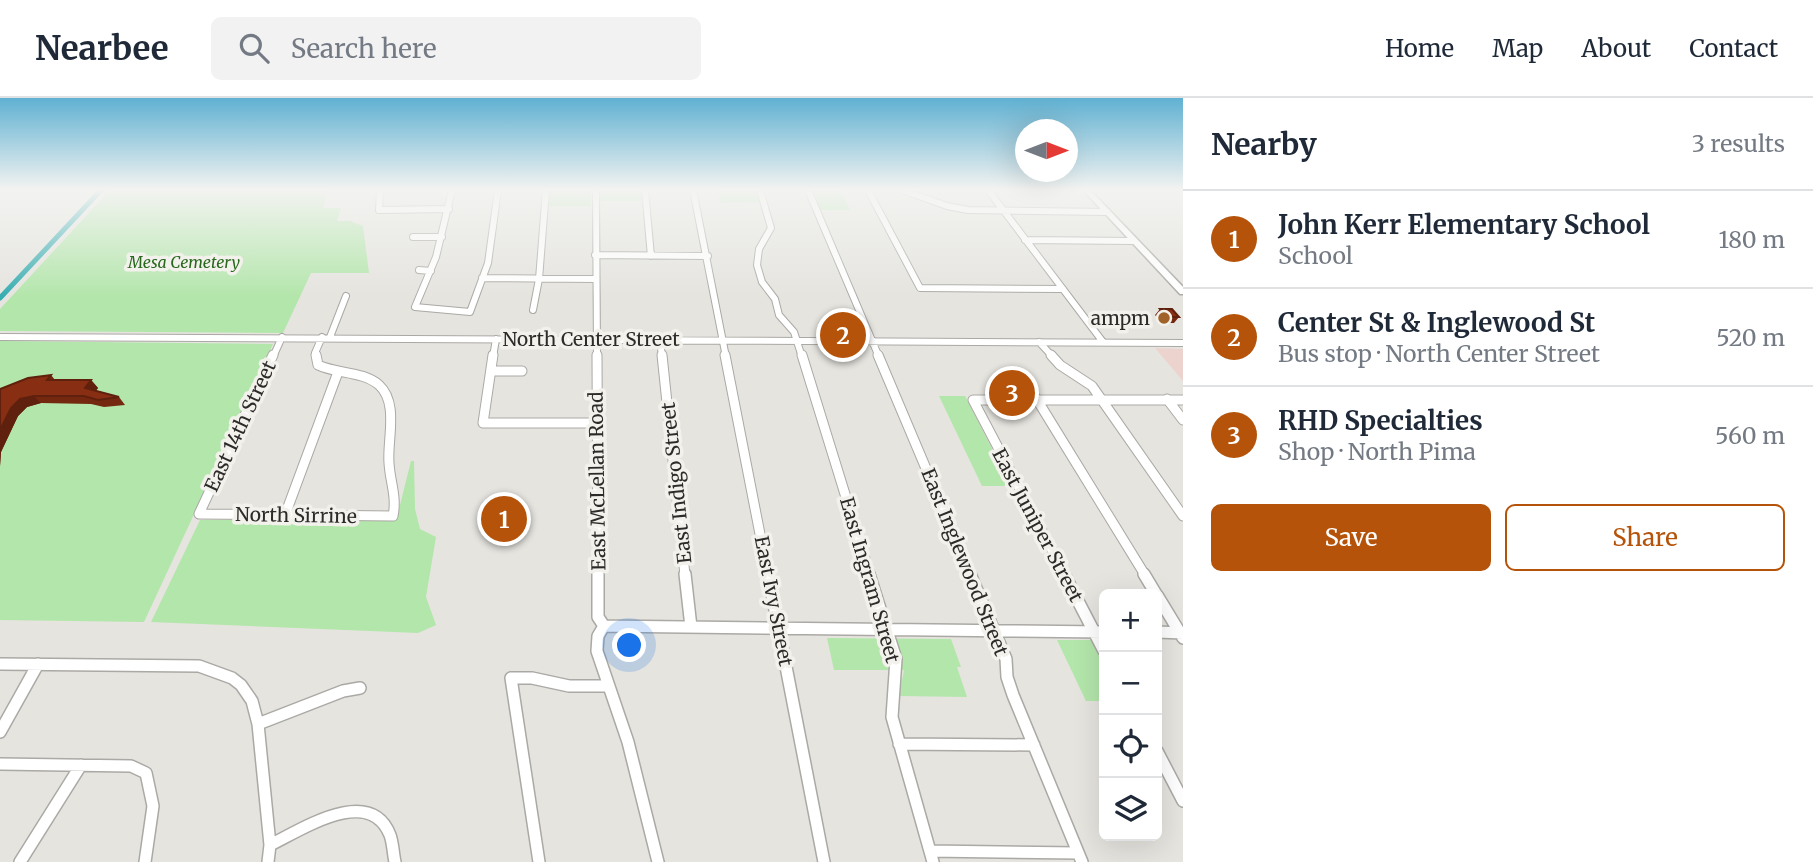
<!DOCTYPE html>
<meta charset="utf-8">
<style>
body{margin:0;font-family:Merriweather,serif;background:#f2f2f3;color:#1f2937}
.controls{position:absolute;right:21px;bottom:21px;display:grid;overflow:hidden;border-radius:10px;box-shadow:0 7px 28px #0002}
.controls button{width:63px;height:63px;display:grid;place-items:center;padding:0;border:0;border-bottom:2px solid #e0e1e3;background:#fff;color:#1f2937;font:35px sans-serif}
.compass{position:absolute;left:1015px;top:21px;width:63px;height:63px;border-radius:50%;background:#fff;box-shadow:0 7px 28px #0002;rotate:90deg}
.you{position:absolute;left:630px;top:548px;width:24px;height:24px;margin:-18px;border:5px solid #fff;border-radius:50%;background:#1a73e8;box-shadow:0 0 0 10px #1a73e833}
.badge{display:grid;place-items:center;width:46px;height:46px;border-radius:50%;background:#b45309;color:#fff;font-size:23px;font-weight:700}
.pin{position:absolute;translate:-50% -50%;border:4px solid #fff;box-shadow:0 2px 7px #0006}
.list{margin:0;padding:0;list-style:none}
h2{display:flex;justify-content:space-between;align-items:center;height:91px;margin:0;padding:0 28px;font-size:30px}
h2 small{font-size:23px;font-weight:400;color:#747a83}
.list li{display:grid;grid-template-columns:46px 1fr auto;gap:21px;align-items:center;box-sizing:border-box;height:98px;padding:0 28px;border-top:2px solid #e0e1e3}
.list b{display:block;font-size:26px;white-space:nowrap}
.list p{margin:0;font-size:23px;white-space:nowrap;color:#747a83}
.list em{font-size:23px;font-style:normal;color:#747a83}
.actions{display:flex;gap:14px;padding:21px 28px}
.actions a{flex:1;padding:16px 0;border:2px solid #b45309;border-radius:10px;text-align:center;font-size:24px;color:#b45309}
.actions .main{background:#b45309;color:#fff}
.icon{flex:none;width:38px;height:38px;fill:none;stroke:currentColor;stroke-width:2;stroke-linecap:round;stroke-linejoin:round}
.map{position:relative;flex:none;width:1183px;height:764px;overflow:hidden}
header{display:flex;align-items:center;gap:42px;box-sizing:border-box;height:98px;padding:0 35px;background:#fff;border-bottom:2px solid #e0e1e3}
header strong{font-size:33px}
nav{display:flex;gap:38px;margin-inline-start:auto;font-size:24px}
.search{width:490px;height:63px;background:#f2f2f3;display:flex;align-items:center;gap:18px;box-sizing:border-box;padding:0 24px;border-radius:10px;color:#747a83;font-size:26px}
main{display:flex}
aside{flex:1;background:#fff}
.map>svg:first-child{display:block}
.commercial{fill:#edd3ce}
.green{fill:#b3e6ab}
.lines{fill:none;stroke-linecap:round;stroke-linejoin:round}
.canal{stroke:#35adb1;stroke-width:5}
.minor-far2-casing{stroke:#aba9a5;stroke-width:8}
.minor-far1-casing{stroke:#aba9a5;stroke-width:11}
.minor-casing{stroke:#aba9a5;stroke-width:14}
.major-casing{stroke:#aba9a5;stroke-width:3}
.minor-far2{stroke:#fff;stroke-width:6}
.minor-far1{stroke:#fff;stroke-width:9}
.minor{stroke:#fff;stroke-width:11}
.major{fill:#fff;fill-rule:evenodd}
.wall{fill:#752810}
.shaded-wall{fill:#5f210d}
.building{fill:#882f13;stroke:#5f210d;stroke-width:2}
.poi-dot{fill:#a16229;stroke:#f3f1ec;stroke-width:2.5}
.labels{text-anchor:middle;stroke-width:7;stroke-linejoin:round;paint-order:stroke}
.far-park-label{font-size:16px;font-style:italic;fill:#27681d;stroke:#f3f1ec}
.poi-label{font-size:19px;fill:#2c2b29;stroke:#f3f1ec;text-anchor:end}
.street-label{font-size:19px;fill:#2c2b29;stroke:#f3f1ec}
</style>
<header>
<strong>Nearbee</strong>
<div class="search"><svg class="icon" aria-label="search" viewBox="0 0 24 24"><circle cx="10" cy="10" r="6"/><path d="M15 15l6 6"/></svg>Search here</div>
<nav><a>Home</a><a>Map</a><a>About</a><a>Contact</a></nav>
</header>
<main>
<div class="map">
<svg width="1183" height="764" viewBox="0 0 1183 764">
<rect width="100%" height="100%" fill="#e5e4df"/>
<path class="commercial" d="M1155 250 1183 251V283Z"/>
<path class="green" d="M110 92H327L323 110H341L337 123H350L363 128 369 175H311L283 235 0 233V211Z
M549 92H590L591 108H548Z
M600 92H642L643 103H599Z
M718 92H758L762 104 721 105Z
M812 92H840L850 112H820Z
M0 243 273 246 144 524 0 522Z
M939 298H965L1011 388H982Z
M411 363H414L415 411 420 431 436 439 426 499 436 527 418 535 151 524 200 422 393 419 398 415Z
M827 540 951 541 961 569H957L967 599 899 598 904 572H834Z
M1057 542H1091L1104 568V603H1086Z"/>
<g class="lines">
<path class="canal" d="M0 200 101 92"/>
<g class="minor-far2-casing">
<path id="minor-far2" d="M380 92 379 112 449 111
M452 92 436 159 415 209 470 214 488 165 498 92
M596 92 597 259
M645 92 651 158
M693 92 726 259
M760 92 771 130 759 151 757 167 762 184 775 201 779 217 794 234 802 259
M808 92 879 259
M868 92 920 190 1063 191
M902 92 947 108 968 112 1107 114
M988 92 1103 244
M413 139H442
M1025 142 1134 143
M595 157 708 158
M419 172 431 173
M482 180 595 181
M533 212 539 181 546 92
M0 239 1183 245
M330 239 346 198
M660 241 662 259
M1039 244 1053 259
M273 259 282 239
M316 259 315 255 322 239
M493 259 496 241"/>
</g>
<g class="minor-far1-casing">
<path id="minor-far1" d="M273 257 199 416 393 418C397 398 390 384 389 365 387 342 399 305 379 287 363 273 337 276 318 267L316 257
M493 257 483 325H596
M597 257 598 477
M662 257 685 477
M725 257 768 477
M802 257 870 477
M878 257 971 477
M1051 257 1060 267 1092 288 1183 418
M491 273H522
M1036 300 1145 477
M1167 301 1183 322
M285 417 338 274
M1065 477 973 302H1183"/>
</g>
<g class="minor-casing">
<path id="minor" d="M598 476V519L604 528 1104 534
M685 476 691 529
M768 476 824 764
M869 476 896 561 892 619 933 764
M970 476 1006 561 1007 579 1013 597 1082 764
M1064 476 1104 553
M1144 476 1156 496
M1157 497 1183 540
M604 528 598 538 597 553 628 644 658 764
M1157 534 1183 535
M0 566 199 568 232 580 241 587 252 603 258 626 270 747 268 764
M258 626 343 593 360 590
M0 634 38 566
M899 646 1034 647
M1157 653 1183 703
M0 666 131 668 146 675 153 708 145 764
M270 747C301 732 370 686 390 737 393 745 393 755 395 764
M930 753 1078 755
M20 764 81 667
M539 764 511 580H532L569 588H608"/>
</g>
<g class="major-casing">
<path id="major" d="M1083 92H1090L1183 189V196H1180Z"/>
</g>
<use href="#minor-far2" class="minor-far2"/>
<use href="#minor-far1" class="minor-far1"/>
<use href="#minor" class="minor"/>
<use href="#major" class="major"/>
</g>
<path class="wall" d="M1160 211 1179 219 1174 225H1162L1155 217Z
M51 277 55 282H91L98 290 95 293 119 299 125 307 104 309 91 306 41 305 27 309 18 318 1 354 0 368V291Z"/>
<path class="shaded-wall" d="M91 282 98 290 92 298 85 290Z
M34 298 41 305 27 309 18 318 1 354 0 368V332L11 310 20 301Z"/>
<path class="building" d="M1160 211H1172L1179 219H1167Z
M51 277 47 282H91L85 290 119 299 98 302 84 298H34L20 301 11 310 0 332V291L28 280Z"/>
<linearGradient id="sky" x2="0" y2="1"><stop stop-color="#60b1d2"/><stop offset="0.46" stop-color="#f3f3f1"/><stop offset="1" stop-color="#f3f3f1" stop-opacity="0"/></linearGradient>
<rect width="1183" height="199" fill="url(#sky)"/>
<circle class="poi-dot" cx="1164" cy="220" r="7"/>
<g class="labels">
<g class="far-park-label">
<text x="184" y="170">Mesa Cemetery</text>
</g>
<g class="poi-label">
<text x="1150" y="227">ampm</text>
</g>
<g class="street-label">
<text x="591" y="248">North Center Street</text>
<text transform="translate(240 328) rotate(-65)" y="7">East 14th Street</text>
<text transform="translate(597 383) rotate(-91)" y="7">East McLellan Road</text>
<text transform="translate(676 385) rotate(-96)" y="7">East Indigo Street</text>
<text transform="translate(296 417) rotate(1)" y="7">North Sirrine</text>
<text transform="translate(1038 427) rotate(62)" y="7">East Juniper Street</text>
<text transform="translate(965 464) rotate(68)" y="7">East Inglewood Street</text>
<text transform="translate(870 482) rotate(74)" y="7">East Ingram Street</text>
<text transform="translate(774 503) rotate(79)" y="7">East Ivy Street</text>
</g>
</g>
</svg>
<div class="controls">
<button>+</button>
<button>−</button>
<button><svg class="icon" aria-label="locate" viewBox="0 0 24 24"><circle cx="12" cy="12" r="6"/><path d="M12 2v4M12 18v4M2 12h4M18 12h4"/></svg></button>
<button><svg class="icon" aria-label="layers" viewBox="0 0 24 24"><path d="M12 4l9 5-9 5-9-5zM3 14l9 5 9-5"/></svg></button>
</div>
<svg class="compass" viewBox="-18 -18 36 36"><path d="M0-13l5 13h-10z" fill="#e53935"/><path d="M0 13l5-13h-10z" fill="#747a83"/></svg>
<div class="you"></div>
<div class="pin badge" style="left:504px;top:421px">1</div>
<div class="pin badge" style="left:843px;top:237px">2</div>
<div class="pin badge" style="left:1012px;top:295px">3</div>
</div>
<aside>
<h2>Nearby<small>3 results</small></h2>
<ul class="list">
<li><span class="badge">1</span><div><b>John Kerr Elementary School</b><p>School</p></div><em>180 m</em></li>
<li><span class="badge">2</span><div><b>Center St &amp; Inglewood St</b><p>Bus stop · North Center Street</p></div><em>520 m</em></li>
<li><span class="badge">3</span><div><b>RHD Specialties</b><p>Shop · North Pima</p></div><em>560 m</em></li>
</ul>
<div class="actions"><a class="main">Save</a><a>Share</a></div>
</aside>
</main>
